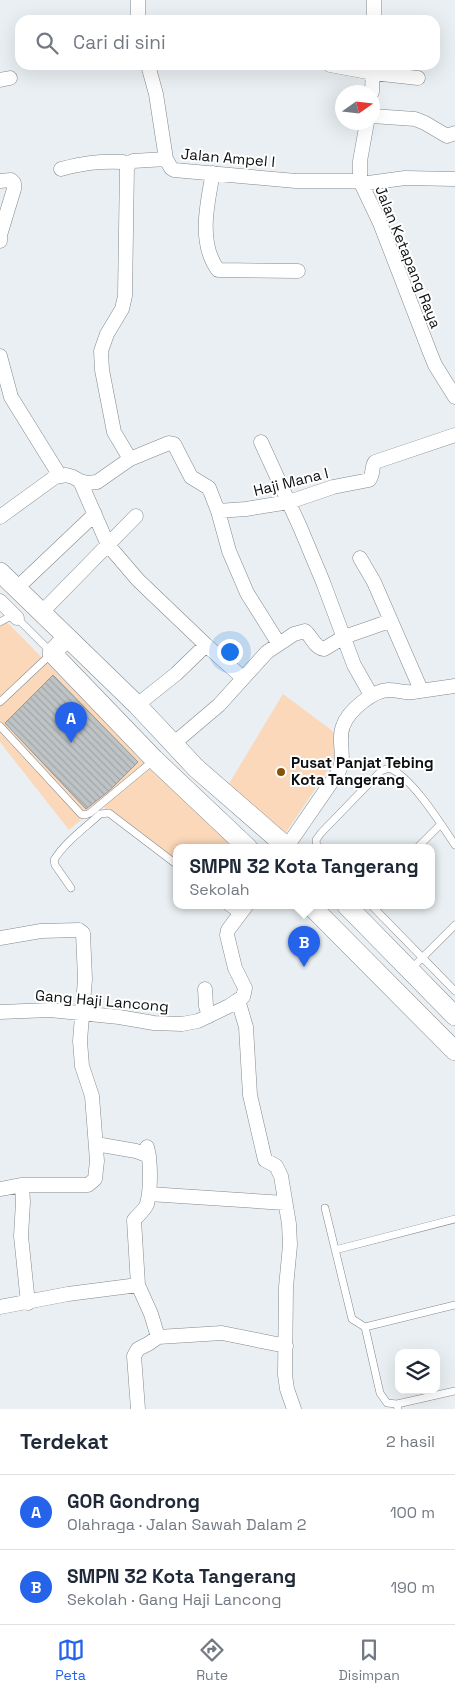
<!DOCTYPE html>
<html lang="id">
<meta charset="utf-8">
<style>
body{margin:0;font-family:"Space Grotesk",sans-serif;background:#f6f6f7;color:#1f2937}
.controls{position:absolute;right:15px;bottom:15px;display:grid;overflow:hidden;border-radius:10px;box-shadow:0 5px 20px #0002}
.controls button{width:45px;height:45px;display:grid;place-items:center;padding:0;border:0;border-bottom:1px solid #e0e1e3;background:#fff;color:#1f2937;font:25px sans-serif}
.compass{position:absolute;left:335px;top:85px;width:45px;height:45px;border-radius:50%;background:#fff;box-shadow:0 5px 20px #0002;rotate:76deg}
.you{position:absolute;left:229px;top:651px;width:18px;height:18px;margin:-12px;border:4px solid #fff;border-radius:50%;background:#1a73e8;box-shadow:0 0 0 8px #1a73e833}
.badge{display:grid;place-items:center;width:32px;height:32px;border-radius:50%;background:#2563eb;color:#fff;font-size:16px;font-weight:700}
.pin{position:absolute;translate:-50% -41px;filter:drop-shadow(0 1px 2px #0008)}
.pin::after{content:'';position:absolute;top:26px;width:18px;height:15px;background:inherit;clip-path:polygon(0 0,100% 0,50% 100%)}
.popup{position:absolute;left:173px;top:844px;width:262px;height:65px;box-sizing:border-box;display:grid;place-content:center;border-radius:10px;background:#fff;filter:drop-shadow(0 1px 4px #0005);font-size:16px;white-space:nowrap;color:#747a83}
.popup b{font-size:19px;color:#1f2937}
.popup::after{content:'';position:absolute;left:50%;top:100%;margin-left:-10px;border:10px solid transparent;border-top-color:#fff}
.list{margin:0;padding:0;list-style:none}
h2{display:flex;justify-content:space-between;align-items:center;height:65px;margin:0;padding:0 20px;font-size:21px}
h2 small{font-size:16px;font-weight:400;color:#747a83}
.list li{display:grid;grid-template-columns:32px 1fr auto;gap:15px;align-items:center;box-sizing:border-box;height:75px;padding:0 20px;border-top:1px solid #e0e1e3}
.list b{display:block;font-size:19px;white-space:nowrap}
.list p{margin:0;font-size:16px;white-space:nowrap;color:#747a83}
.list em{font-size:16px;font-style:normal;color:#747a83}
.icon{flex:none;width:28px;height:28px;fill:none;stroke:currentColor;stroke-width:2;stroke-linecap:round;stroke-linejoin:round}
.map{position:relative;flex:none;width:455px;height:1409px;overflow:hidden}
.search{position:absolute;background:#fff;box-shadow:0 5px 20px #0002;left:15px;right:15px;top:15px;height:55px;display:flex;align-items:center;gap:12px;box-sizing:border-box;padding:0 18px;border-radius:15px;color:#747a83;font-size:19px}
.sheet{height:215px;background:#fff}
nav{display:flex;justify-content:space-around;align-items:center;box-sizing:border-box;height:70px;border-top:1px solid #e0e1e3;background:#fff;font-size:14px;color:#747a83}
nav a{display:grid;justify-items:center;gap:2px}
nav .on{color:#2563eb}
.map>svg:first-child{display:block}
.green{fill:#fad8b9}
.building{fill:url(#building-back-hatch);stroke:#959a9d}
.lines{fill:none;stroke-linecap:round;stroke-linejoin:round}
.lane-casing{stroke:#84898c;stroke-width:8}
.street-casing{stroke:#84898c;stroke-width:15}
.secondary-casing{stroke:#84898c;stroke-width:20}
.lane{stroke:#fff;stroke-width:7}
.street{stroke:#fff;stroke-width:14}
.secondary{stroke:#fff;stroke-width:19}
.poi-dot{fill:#8a5207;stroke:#fff;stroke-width:2}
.labels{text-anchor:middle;stroke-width:4;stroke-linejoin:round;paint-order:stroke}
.street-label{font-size:15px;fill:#0c0e0f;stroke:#fff}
.poi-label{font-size:15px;font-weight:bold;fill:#0c0e0f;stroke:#fff;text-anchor:start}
</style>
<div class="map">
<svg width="455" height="1409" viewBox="0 0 455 1409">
<defs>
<pattern id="building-back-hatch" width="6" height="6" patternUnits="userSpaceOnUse" patternTransform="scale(1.25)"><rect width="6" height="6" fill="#bec3c5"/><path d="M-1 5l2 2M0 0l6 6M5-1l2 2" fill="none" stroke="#a2a6a8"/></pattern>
</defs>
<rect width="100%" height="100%" fill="#e9eff2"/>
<path class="green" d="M5 620 156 774 235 848H176V865L100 804 69 830 0 742V624Z
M283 694 334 732 337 756 285 834 227 787Z"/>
<path class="building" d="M53 675 138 762 110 790 86 809 5 723Z"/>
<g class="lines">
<g class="lane-casing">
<path id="lane" d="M0 622 11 616 17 618 52 653 0 702
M0 726 81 814 85 815 90 813 154 760
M317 848 316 840 321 833 381 771 389 768C411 776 441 824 455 845
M417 848 441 824
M71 888 55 865 54 860C65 842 85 828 100 814L109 813 176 864
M226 906 239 915
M372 906 455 991
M410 970 455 925
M325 1208 352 1319 365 1327 380 1393 387 1403 397 1404 398 1409
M335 1250 455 1219
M365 1327 455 1305
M397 1404 455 1391"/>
</g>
<g class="street-casing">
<path id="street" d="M138 20V0
M374 20V0
M148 65 156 94 166 159 171 168 174 170 296 181H360
M330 65 373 73 418 78
M0 80 10 78
M372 92 373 66
M372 116 415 119 425 123 447 136 455 133
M367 122 360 161V181L380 223 429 350 435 365 455 397
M166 159 133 161 127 166 125 296 122 309 107 334 101 351 102 370 114 432 130 459 169 443 174 444 191 477 209 488 218 511 246 509 289 502 333 487 369 480C374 474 371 467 375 462L455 435
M61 169C84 163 98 161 123 162L127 166
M213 173C207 204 198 243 218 270L298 271
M0 181 11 180 14 183V189L0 235V241
M361 184 405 178 455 179
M0 356 11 397 60 476
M261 442 300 527 323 582 354 665 371 695
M80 481 108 545 138 580 206 645 243 678
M218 511 229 551 247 593 279 644
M0 517 55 477 66 475 73 477 80 481 87 483 97 482 130 459
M360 558 374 582 421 690
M17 588 95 514
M0 601 17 618
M42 612 136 516
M137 705 176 674 206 645
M173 744 219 705 267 652 294 634 305 631C312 637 315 648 324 649L344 637 390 621
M286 848 339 771C346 754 337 741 343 726 348 711 374 689 390 690 397 690 405 693 413 692 427 690 441 688 455 686
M0 938 41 931 79 930 83 933 85 979 80 1041 82 1066 92 1096 97 1161 95 1179 88 1185H22L0 1189
M205 989 206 1006 209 1016
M238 1000 246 1027 250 1095 265 1160 276 1166 281 1176 289 1224 290 1245 286 1287 285 1375 287 1389 294 1409
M0 1012 50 1010 119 1017 154 1023 182 1024 198 1021 229 1006 243 997 244 993 245 988 235 968 227 935 228 930 246 906
M96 1144 136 1151 149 1156
M22 1185 23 1202 21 1236 28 1303
M149 1194 285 1203
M138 1285 151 1314 158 1337
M0 1307 68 1294 138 1285 134 1220C138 1215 145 1210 147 1204 151 1189 151 1162 147 1147
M138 1409 134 1356 138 1349 148 1344 158 1337 222 1333 286 1346"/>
</g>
<g class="secondary-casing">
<path id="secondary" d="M0 572 137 705 196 768 288 848
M67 637 52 653 154 759 248 848
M311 906 455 1051
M347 906 455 1016"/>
</g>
<use href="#lane" class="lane"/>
<use href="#street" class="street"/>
<use href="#secondary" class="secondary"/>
</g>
<circle class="poi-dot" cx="281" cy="772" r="5"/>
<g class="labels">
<g class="street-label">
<text transform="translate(228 158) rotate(5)" y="5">Jalan Ampel I</text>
<text transform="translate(408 257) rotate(68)" y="5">Jalan Ketapang Raya</text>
<text transform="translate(291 482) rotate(-14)" y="5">Haji Mana I</text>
<text transform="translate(102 1001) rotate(5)" y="5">Gang Haji Lancong</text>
</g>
<g class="poi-label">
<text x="291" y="768">Pusat Panjat Tebing<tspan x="291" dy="17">Kota Tangerang</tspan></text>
</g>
</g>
</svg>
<div class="controls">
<button><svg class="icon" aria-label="layers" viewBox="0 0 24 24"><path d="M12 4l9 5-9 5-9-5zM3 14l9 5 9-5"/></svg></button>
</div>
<svg class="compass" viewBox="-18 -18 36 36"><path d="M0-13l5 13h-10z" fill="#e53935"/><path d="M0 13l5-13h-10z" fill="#747a83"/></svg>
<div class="you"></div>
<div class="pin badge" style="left:71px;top:743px">A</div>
<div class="pin badge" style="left:304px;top:967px">B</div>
<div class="popup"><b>SMPN 32 Kota Tangerang</b>Sekolah</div>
<div class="search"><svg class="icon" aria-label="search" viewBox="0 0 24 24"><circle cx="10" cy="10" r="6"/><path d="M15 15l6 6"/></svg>Cari di sini</div>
</div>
<section class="sheet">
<h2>Terdekat<small>2 hasil</small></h2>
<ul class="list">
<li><span class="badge">A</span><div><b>GOR Gondrong</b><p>Olahraga · Jalan Sawah Dalam 2</p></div><em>100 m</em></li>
<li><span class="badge">B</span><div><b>SMPN 32 Kota Tangerang</b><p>Sekolah · Gang Haji Lancong</p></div><em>190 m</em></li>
</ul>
</section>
<nav>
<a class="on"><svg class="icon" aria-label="map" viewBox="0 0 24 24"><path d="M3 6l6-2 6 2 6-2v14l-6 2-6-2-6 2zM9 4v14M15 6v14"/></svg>Peta</a>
<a><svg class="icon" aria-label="directions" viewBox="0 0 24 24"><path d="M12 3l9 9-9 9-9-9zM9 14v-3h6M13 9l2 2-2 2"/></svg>Rute</a>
<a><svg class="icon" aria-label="saved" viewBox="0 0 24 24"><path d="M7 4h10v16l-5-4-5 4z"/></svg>Disimpan</a>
</nav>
